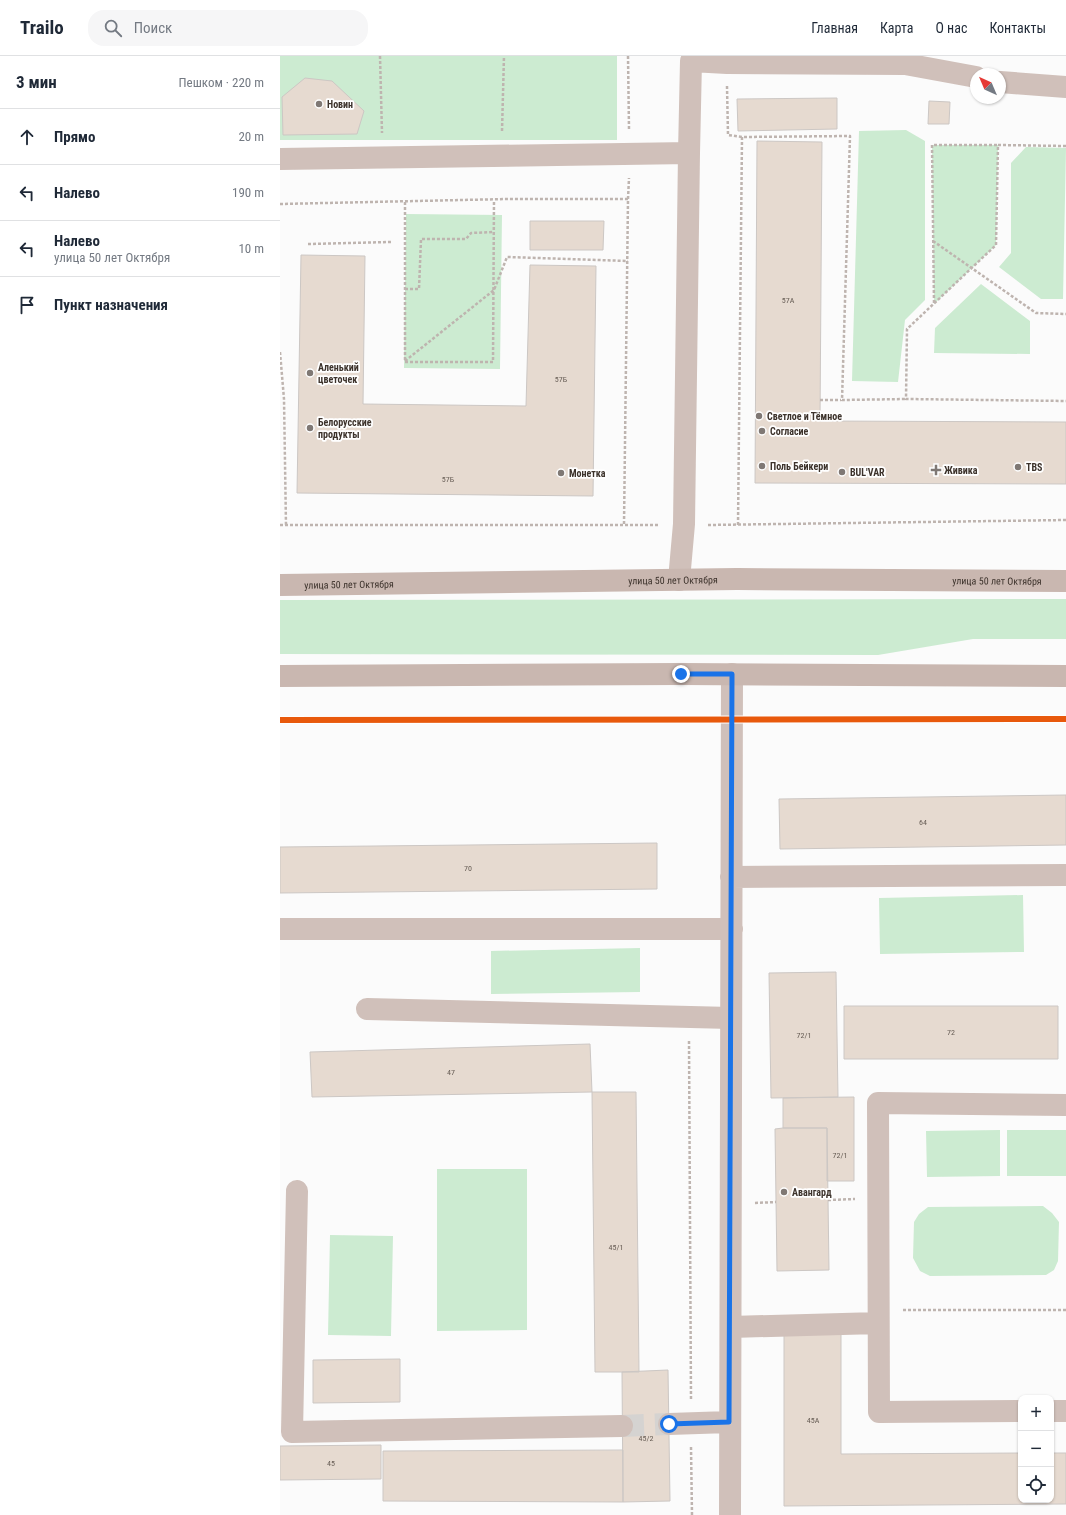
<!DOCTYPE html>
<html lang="ru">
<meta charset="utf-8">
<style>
body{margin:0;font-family:"Roboto Condensed",sans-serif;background:#f6f6f7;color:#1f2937}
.controls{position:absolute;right:12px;bottom:12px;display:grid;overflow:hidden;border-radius:8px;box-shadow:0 1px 3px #0004}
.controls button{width:36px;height:36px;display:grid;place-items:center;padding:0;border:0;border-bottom:1px solid #e0e1e3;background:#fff;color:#1f2937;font:20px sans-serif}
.compass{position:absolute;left:690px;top:12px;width:36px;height:36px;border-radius:50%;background:#fff;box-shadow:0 1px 3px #0004;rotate:316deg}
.stop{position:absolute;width:12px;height:12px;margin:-9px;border:3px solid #1a73e8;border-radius:50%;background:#fff}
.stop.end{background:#1a73e8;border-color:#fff;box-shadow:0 1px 4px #0008}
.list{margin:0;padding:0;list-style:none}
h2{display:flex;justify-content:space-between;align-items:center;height:52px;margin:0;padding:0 16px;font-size:17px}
h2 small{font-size:13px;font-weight:400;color:#747a83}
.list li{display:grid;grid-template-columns:26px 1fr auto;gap:12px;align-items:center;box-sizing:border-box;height:56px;padding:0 16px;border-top:1px solid #e0e1e3}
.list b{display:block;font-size:15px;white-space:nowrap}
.list p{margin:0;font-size:13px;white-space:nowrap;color:#747a83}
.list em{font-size:13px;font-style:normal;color:#747a83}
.icon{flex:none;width:22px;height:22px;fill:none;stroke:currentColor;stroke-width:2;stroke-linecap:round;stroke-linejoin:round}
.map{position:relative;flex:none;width:786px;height:1459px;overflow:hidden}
header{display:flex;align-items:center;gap:24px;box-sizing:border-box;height:56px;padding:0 20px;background:#fff;border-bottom:1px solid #e0e1e3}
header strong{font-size:19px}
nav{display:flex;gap:22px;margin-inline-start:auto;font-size:14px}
.search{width:280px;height:36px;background:#f6f6f7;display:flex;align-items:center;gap:10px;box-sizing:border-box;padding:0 14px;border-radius:16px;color:#747a83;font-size:15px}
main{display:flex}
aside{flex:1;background:#fff}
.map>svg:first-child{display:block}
.green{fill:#ccebd1}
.building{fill:#e6dad0;stroke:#ccc7c4}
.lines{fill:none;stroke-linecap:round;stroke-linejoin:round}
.minor-tunnel{stroke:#d5d3d1;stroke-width:22;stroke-dasharray:22 11;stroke-linecap:butt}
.path{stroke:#beb4af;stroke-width:2.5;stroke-dasharray:3 2;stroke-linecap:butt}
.minor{stroke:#d0c0ba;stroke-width:22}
.major{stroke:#c9b7b0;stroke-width:22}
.cycleway-casing{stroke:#fff;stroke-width:8}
.cycleway{stroke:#e8590c;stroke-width:6}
.route{stroke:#1a73e8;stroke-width:5}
.poi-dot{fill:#7f7874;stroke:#fff;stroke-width:1.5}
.labels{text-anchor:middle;stroke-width:3.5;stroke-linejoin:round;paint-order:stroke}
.number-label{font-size:8px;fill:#665c54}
.poi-label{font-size:10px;font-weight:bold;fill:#3c322b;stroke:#fff;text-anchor:start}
.street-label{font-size:10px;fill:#3c322b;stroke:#fff}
</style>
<header>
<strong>Trailo</strong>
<div class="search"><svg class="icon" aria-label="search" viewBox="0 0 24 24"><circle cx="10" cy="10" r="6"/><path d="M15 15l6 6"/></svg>Поиск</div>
<nav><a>Главная</a><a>Карта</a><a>О нас</a><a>Контакты</a></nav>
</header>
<main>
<aside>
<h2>3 мин<small>Пешком · 220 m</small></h2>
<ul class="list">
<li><svg class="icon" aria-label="ahead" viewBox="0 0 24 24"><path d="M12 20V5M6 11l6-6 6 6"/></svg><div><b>Прямо</b></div><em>20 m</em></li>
<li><svg class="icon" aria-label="left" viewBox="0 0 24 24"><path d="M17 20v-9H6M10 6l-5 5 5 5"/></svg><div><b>Налево</b></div><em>190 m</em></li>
<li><svg class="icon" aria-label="left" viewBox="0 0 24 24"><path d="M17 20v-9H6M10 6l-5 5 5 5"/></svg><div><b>Налево</b><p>улица 50 лет Октября</p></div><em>10 m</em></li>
<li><svg class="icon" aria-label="arrive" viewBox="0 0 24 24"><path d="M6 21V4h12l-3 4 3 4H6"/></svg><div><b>Пункт назначения</b></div></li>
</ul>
</aside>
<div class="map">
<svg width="786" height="1459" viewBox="0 0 786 1459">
<rect width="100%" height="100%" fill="#fbfbfb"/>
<path class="green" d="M0 0H337V84H0Z
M626 74 645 85V244L625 264 618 326 572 325 579 75Z
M652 89H718L716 189 654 248Z
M746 91 786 92 783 243H761L719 211 731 197V107Z
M126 158 222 159 220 313 124 312Z
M701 228 750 265V298L654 297 655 272Z
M786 543V583H693L598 599 0 598V544Z
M743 839 744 896 600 898 599 842Z
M360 892V936L211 938V895Z
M720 1074V1120L647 1121 646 1075Z
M727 1074H786V1120H727Z
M157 1113H247V1274L157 1275Z
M763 1150 772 1157 779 1166 778 1205 774 1214 766 1219 650 1220 640 1215 633 1202 634 1166 639 1158 648 1151Z
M50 1179 113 1180 111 1280 48 1279Z"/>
<path class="building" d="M25 22 52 25 84 55 77 78 3 79 2 41Z
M557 42V73L458 75 457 43Z
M649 45 670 46 669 68H648Z
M477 85 542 86 540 365 786 366V428L475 427Z
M250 165H324L323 194H250Z
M21 199 85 200 83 348 246 350 250 209 316 210 313 440 17 437Z
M786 739V789L500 793 499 743Z
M377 787V833L0 837V791Z
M556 916 558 1041 491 1042 489 917Z
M564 950H778V1003H564Z
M310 988 312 1036 32 1041 30 996Z
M312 1036H356L359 1316H315Z
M574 1041V1125H547V1072H503V1042Z
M503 1072H547L549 1214 497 1215 495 1073Z
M504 1274H561V1398L741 1397V1444H771V1397H786V1448L504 1450Z
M120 1303V1346L33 1347V1304Z
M388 1314 390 1445 343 1446 342 1316Z
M101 1389V1423L0 1424V1390Z
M343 1394V1446L103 1445V1395Z"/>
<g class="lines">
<path class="minor-tunnel" d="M342 1370 389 1368"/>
<path class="path" d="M100 0 102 77
M348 0 349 73
M447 30 448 79 462 81
M222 75 224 0
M786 90 718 89 716 189 627 273 626 343 786 345
M348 143 349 122
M125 146V306H213L214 144
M0 148 227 143H348L344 469
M653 185 756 257 786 258
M28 188 111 186
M125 233H139L141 183H186L191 177 214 176
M654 247 652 89H718
M0 296 4 343 6 470
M125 305 214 234 227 201 348 205
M540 344H561
M0 469H379
M428 469 786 464
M458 469 462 81 570 80 562 344 626 343
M476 663H786
M0 664 427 663
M409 985 411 1344
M548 1144 575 1143
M475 1147 496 1146
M623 1254H786
M411 1391 412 1459"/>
<path class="minor" d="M720 26 786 31
M409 97 411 5 447 7 625 8 696 21
M0 103 409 97 404 468 399 524
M451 821 786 819
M0 873H452
M87 953 451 962
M17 1135 12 1376 342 1370
M451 1271 598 1267
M741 1355 599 1356 598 1047 786 1049
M771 1355H786
M389 1368 449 1366
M450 1459 452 618"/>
<g class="major">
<path id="s1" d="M0 529 457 523 786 525"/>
<path d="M0 620 401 618 786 620"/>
</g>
<g class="cycleway-casing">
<path id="cycleway" d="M0 664 786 663"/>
</g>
<use href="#cycleway" class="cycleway"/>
</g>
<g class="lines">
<path class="route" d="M389 1368 449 1366 452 618H401"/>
</g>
<g class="poi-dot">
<circle cx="39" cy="48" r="4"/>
<circle cx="30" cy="317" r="4"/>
<circle cx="479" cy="360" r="4"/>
<circle cx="30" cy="372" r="4"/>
<circle cx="482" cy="375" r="4"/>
<circle cx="482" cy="410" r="4"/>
<circle cx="738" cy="411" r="4"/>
<path d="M654 408h4v4h4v4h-4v4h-4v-4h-4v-4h4z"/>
<circle cx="562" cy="416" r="4"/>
<circle cx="281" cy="417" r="4"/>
<circle cx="504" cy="1136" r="4"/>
</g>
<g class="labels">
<g class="number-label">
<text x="508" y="247">57А</text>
<text x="281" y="326">57Б</text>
<text x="168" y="426">57Б</text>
<text x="643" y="769">64</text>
<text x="188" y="815">70</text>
<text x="671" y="979">72</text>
<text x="524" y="982">72/1</text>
<text x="171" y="1019">47</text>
<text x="560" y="1102">72/1</text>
<text x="336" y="1194">45/1</text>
<text x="533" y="1367">45А</text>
<text x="366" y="1385">45/2</text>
<text x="51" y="1410">45</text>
</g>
<g class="poi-label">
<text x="47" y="52">Новин</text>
<text x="38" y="315">Аленький<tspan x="38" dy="12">цветочек</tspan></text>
<text x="487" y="364">Светлое и Тёмное</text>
<text x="38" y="370">Белорусские<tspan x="38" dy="12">продукты</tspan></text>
<text x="490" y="379">Согласие</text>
<text x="490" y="414">Поль Бейкери</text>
<text x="746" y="415">TBS</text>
<text x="664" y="418">Живика</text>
<text x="570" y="420">BUL'VAR</text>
<text x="289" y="421">Монетка</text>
<text x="512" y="1140">Авангард</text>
</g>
<g class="street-label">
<text dy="4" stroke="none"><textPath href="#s1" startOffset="393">улица 50 лет Октября</textPath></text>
<text dy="4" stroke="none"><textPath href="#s1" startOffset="717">улица 50 лет Октября</textPath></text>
<text dy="4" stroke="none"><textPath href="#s1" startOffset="69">улица 50 лет Октября</textPath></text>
</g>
</g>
</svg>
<div class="controls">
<button>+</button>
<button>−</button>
<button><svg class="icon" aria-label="locate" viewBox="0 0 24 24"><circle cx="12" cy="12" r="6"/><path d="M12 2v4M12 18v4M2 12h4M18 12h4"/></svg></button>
</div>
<svg class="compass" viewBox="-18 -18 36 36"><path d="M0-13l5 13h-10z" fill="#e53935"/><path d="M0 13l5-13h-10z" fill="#747a83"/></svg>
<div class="stop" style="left:389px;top:1368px"></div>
<div class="stop end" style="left:401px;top:618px"></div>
</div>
</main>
